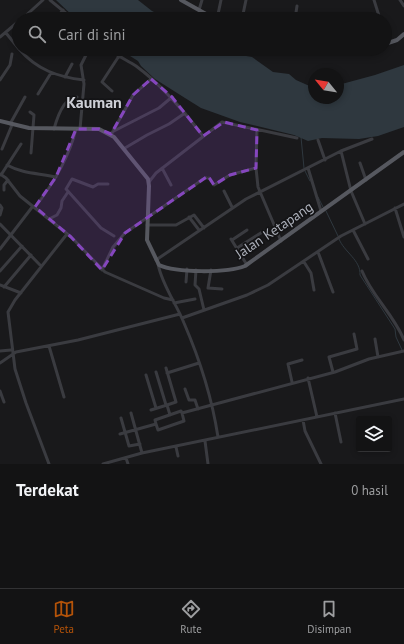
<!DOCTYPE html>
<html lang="id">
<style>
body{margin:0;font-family:"PT Sans",sans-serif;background:#202022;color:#f1f3f6}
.controls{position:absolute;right:12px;bottom:12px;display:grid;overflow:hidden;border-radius:4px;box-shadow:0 2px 6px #0003}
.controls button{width:36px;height:36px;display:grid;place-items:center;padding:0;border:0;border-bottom:1px solid #323234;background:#131314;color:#f1f3f6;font:20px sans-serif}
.compass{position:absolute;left:308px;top:68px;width:36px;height:36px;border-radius:50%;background:#131314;box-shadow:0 2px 6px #0003;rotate:300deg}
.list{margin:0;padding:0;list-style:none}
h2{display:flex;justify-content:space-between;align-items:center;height:52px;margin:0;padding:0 16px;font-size:17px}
h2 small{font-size:13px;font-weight:400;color:#9d9ea0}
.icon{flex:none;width:22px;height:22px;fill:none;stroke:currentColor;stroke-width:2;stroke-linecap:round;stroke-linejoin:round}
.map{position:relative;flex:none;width:404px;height:464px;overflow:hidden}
.search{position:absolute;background:#131314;box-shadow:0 2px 6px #0003;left:12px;right:12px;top:12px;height:44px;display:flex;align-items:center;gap:10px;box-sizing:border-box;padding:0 14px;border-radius:22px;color:#9d9ea0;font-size:15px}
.sheet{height:124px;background:#131314}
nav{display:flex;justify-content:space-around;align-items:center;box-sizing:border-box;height:56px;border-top:1px solid #323234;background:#131314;font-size:11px;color:#9d9ea0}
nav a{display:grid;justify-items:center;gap:2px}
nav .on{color:#b45309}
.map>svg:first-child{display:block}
.water{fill:#2f383f}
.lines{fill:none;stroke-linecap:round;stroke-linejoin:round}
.stream{stroke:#2f383f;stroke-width:1}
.minor{stroke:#3a3b40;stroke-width:3}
.major{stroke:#56585f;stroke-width:4}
.marked{fill:#8546be;fill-opacity:0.2;stroke:#8546be;stroke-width:3;stroke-dasharray:8 5;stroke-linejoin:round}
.labels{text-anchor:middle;stroke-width:3.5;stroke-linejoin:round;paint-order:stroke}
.street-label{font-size:14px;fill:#acb0ba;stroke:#141416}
.quarter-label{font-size:16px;font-weight:bold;fill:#cdcfd6;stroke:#141416}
</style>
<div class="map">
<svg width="404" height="464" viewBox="0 0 404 464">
<rect width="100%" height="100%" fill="#19191b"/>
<path class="water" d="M56 0H138L152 11 168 19H76Z
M119 49H206L252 57 273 72 289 74 296 80 314 88V98H338V85L375 75 404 65V127L378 136 359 139 322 138 308 141 294 135 240 122 201 108 185 98 155 79 141 66 138 61Z"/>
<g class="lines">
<path class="stream" d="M301 137 304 168
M305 171 310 181
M318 197 323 207
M326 211 338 236
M339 239C344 252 361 260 360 275L395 329 396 337 402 350"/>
<path class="minor" d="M50 0 73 19
M374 0 380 19
M400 0 404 6
M199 10 202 0
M22 19 43 0
M56 19 63 10
M217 19 221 0
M242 19 246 0
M295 19 297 6
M6 33 19 49
M0 37 19 21
M385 40 386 43
M19 49C37 70 58 77 84 80
M109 49C117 56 127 60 136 66 162 85 183 110 203 136
M65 77 72 64
M0 80 10 65 12 54
M112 91 102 82 119 56
M38 94 51 73
M30 112 34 115 31 153
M10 124 25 97
M54 129C57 118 64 97 77 97
M80 129 84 84 81 65 89 49
M257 130 256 168 258 187 281 241
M112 132 159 108 172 97
M112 133 133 95 151 79
M318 140 325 160
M125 148 147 135 169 124 185 113
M2 149 12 125
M341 151 372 139
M360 163 366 180
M7 165C23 174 39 173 56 177
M162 168 171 185
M308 168 321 211
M0 174 6 178 20 196 71 237 105 272 164 298 173 300
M1 175 21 144
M149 182 156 173 222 122 297 138
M108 184H98L93 187 72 179 66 189 101 228 114 236
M4 190V185L8 180
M224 191 232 207
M0 205 2 208 0 215
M35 207C53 184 69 158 76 129
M395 208 404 237
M189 217 199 230
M49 219 57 215 61 208 62 201 68 192
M0 224 41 266
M147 225H176L194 215 204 228
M353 230 368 259
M231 239 247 265
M232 240 247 230
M237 248 264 231
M0 249 33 206
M318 252 333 292
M156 260 246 199 341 151 351 191 365 224
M304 262 311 273 314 290
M158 264C162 285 176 303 184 323 200 360 212 398 218 437
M102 270 113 247 125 233 205 178H209L214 185 230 175 256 168
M196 270 195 285 199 289 204 310
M211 270 208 288 222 289
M0 271 22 246
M362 271C372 296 394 315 404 340
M186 282 187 269
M0 285 21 293
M4 287 31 255
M174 303 195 299
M182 318 247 295 268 285 341 236 404 204
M375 339 378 357
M49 346 64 397
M0 351 11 350
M0 363 16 352 78 340 180 314
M166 368 176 402 167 405
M156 372 166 405
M333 372 329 357 357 349 354 334
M167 373 199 363
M146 375 156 408
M308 378 317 417
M292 382 288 364 302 360
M185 389 189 400H195L198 409
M0 391 4 402
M151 410 167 405 170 415
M131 413 142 453
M335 413 341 442
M121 418 129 446 140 444
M303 420 305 431 321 464
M156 424 158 430 184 421 182 413
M120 434 156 424 155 420 181 411 182 413 335 372 369 359 404 351
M205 441 208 464
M176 447 178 456
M126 458 128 464
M49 464 26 403 15 369 8 312 15 300 67 234
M103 464 142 453 404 399"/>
<path class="major" d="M181 0 215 19
M385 44 397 40 404 34
M327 49H351
M0 121 29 128 99 129 114 137 148 179 149 186 147 240 159 265C176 273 227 273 245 266L404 152"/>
</g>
<path class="marked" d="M151 79 172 97 203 136 224 122 257 130 256 168 230 175 214 185 208 176 125 233 102 270 71 237 35 207 56 177 76 129H99L111 134 133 95Z"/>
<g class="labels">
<g class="street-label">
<text transform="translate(274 230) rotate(-34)" y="5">Jalan Ketapang</text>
</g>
<g class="quarter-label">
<text x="94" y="108">Kauman</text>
</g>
</g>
</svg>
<div class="controls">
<button><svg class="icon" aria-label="layers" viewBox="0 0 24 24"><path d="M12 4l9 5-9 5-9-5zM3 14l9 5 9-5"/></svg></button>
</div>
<svg class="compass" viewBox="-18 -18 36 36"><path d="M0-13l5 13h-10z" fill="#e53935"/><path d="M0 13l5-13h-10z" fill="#9d9ea0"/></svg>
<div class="search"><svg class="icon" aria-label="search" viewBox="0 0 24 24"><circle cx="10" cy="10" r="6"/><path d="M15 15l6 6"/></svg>Cari di sini</div>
</div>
<section class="sheet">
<h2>Terdekat<small>0 hasil</small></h2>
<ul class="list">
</ul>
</section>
<nav>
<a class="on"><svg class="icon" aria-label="map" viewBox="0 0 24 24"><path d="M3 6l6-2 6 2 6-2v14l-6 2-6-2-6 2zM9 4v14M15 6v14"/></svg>Peta</a>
<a><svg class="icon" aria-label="directions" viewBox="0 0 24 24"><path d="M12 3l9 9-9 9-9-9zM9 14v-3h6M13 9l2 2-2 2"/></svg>Rute</a>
<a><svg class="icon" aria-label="saved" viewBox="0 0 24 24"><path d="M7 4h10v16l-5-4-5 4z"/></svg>Disimpan</a>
</nav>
